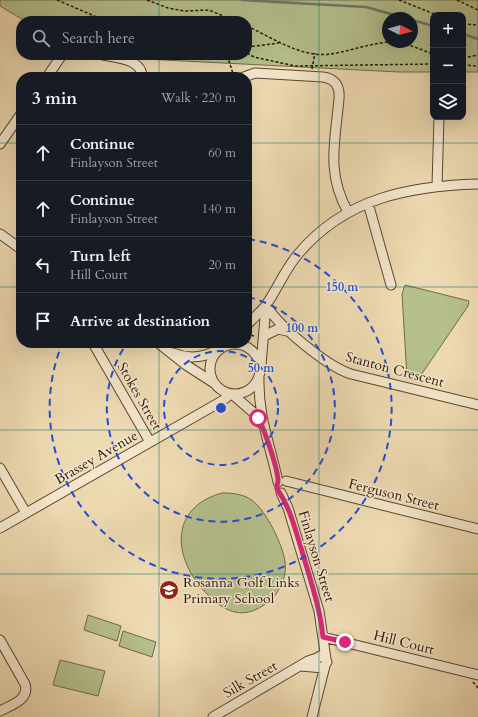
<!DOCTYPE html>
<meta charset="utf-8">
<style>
body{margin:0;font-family:Cardo,serif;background:#20242c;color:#f1f3f6}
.controls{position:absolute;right:12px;top:12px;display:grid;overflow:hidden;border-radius:8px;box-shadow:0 4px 16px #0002}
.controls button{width:36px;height:36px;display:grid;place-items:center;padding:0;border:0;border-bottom:1px solid #363941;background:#171b24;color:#f1f3f6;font:20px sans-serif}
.compass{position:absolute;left:382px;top:12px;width:36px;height:36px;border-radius:50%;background:#171b24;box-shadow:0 4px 16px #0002;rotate:96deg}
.stop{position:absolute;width:12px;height:12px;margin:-9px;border:3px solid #db2777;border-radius:50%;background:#fff}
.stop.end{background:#db2777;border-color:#fff;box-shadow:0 1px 4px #0008}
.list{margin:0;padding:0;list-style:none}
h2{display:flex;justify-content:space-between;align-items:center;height:52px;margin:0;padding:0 16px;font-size:17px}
h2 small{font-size:13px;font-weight:400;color:#9ea1a6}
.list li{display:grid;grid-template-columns:26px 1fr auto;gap:12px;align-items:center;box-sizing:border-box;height:56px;padding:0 16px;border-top:1px solid #363941}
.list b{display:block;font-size:15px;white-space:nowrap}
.list p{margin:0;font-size:13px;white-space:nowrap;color:#9ea1a6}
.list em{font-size:13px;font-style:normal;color:#9ea1a6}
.icon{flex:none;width:22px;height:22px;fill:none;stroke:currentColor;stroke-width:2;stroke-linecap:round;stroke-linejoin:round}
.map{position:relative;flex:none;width:478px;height:717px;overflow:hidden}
.search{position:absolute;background:#171b24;box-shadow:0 4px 16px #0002;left:16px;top:16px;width:236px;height:44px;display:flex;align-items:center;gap:10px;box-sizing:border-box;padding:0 14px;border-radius:16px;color:#9ea1a6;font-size:15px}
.panel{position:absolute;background:#171b24;box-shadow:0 4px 16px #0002;left:16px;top:72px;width:236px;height:276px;border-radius:16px}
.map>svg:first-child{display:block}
.green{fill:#b5c08e;stroke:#706a48;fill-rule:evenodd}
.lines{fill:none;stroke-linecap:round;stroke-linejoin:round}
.stream{stroke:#6d786b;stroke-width:2.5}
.street-casing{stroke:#5b462e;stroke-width:11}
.path{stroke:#2a1502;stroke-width:1.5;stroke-dasharray:3 2;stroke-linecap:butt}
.street{stroke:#f4e7cd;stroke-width:9}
.route{stroke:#db2777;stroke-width:5}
.grid{fill:none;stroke:#0f766e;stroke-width:1;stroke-opacity:0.55}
.ring{fill:none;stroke:#1d4ed8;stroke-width:2;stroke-dasharray:7 5}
.labels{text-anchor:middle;stroke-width:3;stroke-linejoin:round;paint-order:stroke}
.street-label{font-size:14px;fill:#2a1502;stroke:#f4e7cd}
.poi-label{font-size:14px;fill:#2a1502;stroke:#f4e7cd;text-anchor:start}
.centre{fill:#1d4ed8;stroke:#f4e7cd;stroke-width:2}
.ring-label{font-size:12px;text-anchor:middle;font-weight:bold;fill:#1d4ed8;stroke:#f4e7cd;stroke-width:3;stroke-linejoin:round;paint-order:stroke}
</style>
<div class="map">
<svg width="478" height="717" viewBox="0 0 478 717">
<rect width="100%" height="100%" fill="#eedab2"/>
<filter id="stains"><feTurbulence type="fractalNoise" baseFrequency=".005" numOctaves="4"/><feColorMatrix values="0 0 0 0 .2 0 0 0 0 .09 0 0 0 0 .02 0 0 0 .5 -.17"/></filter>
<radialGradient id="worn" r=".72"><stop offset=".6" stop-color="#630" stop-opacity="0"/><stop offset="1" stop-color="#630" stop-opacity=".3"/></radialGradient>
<path class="green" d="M0 0H478V72H463V15H433V72H399L145 59 128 55H247V21H25L0 6ZM388 18H412V42H388Z
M405 285 469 301 468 306 417 381 407 378 402 294Z
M222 493C233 493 244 494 253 501 266 511 283 545 285 562 286 569 285 578 281 585 277 594 272 600 264 605 240 621 223 610 206 593 173 559 168 508 222 493Z
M88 615 121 626 117 641 84 630Z
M123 631 156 642 152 657 119 646Z
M60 660 105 671 98 696 53 685Z"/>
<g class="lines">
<path class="stream" d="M242 0 366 7 405 18
M412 20 433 26
M463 34 478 39"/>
<g class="street-casing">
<path id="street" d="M103 55C117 58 142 59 142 77
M47 77 62 55
M244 77 255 73 323 77C336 79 340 87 339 99 335 142 326 173 348 212
M0 144 21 114
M437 186 439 117
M368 203 391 285
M0 234 21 249
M266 305C278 326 328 367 351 374L478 405
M247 325C253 318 261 312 266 305 278 288 285 269 299 253 346 198 409 186 478 184
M264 336 278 329 291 332
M93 343 150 442
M158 343 186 365 214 383
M210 369a25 25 0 1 1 50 0a25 25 0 1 1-50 0Z
M173 353C188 359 203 358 217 350
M261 365 266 305
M259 378C258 417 270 444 278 482
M232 394 254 413 261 423
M0 468 26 513
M286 481 478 529
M281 493 288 508 319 611 326 659
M0 528 222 401 231 394
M323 637 478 675
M0 640 25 684C30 700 11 705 0 711
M301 666 323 668 327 662 324 657 320 656 316 659V666
M213 717 308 661 317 658
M312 717 325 666"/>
</g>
<path class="path" d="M57 0 106 21
M147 0 168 8 184 11 209 10 235 21
M399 0 437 15
M457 0 478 10
M463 24 478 25
M247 26C273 38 301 58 331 54 350 51 368 44 388 42
M401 42 433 54
M247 47 279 43
M247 53 254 57 295 66 433 64
M220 55 229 61 234 77
M463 58 478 55
M463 65 478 66
M312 69 315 53
M247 334 254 336
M473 682 478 688"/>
<use href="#street" class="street"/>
</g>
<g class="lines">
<path class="route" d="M258 418C264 428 278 469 278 481 278 484 276 486 277 489 290 507 295 529 302 551 310 579 320 607 323 637L345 642"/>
</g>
<path class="grid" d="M159 0V21M319 0V717M159 55V77M0 143H21M247 143H478M0 287H21M247 287H478M159 343V717M0 430H478M0 574H478"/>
<g class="ring">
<circle cx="221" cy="408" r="57"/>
<path d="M248 297A114 114 0 1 1 127 343"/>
<path d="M248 239A171 171 0 1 1 62 344"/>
</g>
<defs>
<g id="school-disc" transform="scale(1)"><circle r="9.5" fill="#8f2418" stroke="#f4e7cd"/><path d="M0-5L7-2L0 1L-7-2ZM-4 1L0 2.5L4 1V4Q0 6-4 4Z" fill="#fff"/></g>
</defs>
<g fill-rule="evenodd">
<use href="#school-disc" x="169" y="590"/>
</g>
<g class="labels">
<g class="street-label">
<text transform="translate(395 369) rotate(15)" y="5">Stanton Crescent</text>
<text transform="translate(140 396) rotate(60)" y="5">Stokes Street</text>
<text transform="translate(96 457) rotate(-30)" y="5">Brassey Avenue</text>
<text transform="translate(394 494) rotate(14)" y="5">Ferguson Street</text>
<text transform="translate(317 556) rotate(73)" y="5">Finlayson Street</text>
<text transform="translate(404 642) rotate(14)" y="5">Hill Court</text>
<text transform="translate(250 679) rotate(-30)" y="5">Silk Street</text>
</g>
<g class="poi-label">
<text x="183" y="587">Rosanna Golf Links<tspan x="183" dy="16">Primary School</tspan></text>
</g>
</g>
<circle cx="221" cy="408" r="6" class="centre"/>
<g class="ring-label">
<text x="342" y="291">150 m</text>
<text x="302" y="332">100 m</text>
<text x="261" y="372">50 m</text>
</g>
<rect width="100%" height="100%" filter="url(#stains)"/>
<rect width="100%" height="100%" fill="url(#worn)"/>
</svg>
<div class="controls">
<button>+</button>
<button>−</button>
<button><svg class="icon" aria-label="layers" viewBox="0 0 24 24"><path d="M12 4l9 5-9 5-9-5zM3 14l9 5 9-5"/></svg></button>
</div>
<svg class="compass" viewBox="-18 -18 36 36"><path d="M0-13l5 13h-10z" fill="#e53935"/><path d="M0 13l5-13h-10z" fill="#9ea1a6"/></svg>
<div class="stop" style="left:258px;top:418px"></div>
<div class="stop end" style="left:345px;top:642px"></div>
<div class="search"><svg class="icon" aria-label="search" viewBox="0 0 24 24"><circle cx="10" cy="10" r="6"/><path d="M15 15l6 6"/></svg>Search here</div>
<section class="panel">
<h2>3 min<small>Walk · 220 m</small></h2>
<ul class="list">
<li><svg class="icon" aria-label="ahead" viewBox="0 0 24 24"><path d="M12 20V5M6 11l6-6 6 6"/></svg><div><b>Continue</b><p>Finlayson Street</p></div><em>60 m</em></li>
<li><svg class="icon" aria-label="ahead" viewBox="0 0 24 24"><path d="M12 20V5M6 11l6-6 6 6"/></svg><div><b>Continue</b><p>Finlayson Street</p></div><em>140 m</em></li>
<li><svg class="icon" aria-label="left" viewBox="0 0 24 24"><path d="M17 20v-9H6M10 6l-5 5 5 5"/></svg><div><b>Turn left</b><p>Hill Court</p></div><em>20 m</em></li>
<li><svg class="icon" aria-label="arrive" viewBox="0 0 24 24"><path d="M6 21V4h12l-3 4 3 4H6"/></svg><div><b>Arrive at destination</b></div></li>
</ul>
</section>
</div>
